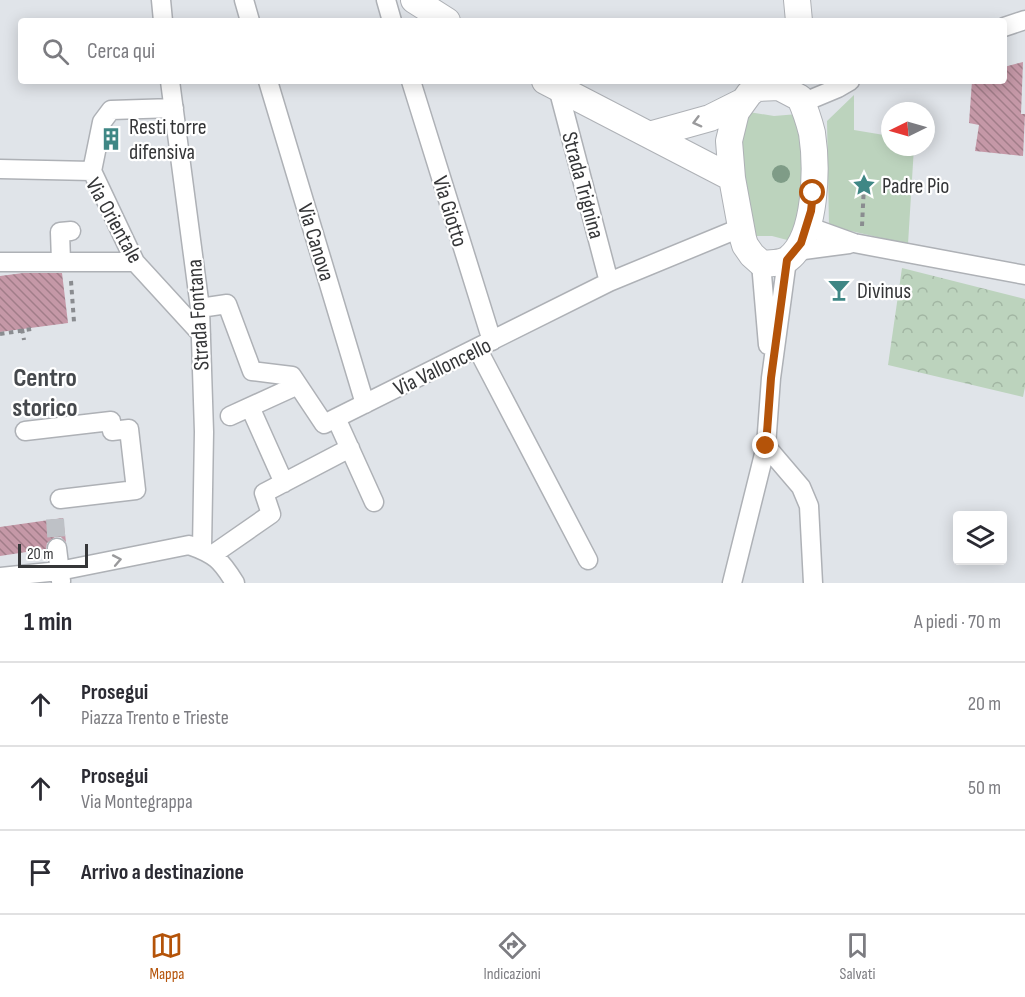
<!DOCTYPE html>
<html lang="it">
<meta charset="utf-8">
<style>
body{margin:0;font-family:"Sofia Sans Condensed",sans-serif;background:#f2f2f3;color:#2b2b33}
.controls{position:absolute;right:18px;bottom:18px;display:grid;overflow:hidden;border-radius:6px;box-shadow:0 3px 15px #0003}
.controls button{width:54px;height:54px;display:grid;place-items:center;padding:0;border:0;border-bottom:2px solid #e1e1e2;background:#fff;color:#2b2b33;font:30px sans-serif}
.compass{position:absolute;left:881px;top:102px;width:54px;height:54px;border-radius:50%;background:#fff;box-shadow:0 3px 15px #0003;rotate:265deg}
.scale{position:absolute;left:18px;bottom:15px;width:70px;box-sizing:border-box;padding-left:6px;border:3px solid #353638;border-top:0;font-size:16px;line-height:21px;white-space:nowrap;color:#353638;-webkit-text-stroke:4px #fff;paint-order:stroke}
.stop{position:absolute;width:18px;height:18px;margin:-14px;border:4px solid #b45309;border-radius:50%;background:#fff}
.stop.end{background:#b45309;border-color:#fff;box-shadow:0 2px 6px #0008}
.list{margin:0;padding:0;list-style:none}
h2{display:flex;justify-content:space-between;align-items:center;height:78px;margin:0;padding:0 24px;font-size:26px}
h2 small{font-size:20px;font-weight:400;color:#7c7c81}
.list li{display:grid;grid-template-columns:39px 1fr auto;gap:18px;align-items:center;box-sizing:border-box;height:84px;padding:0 24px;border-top:2px solid #e1e1e2}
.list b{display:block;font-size:22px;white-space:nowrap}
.list p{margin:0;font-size:20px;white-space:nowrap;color:#7c7c81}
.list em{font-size:20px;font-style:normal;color:#7c7c81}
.icon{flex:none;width:33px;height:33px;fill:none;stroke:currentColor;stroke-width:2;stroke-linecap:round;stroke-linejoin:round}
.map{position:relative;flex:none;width:1025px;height:583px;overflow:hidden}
.search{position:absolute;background:#fff;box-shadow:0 3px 15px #0003;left:18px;right:18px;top:18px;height:66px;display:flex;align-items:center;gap:15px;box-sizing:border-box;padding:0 21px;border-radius:6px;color:#7c7c81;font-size:22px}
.sheet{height:330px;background:#fff}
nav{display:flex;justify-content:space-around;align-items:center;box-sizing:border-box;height:84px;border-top:2px solid #e1e1e2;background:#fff;font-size:16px;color:#7c7c81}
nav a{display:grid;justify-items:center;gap:3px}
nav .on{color:#b45309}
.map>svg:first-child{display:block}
.grass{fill:#bcd3bd}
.park{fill:url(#park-crowns)}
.building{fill:url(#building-back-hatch)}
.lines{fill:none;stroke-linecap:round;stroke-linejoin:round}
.street-tunnel{stroke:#bec1c6;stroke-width:18;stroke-dasharray:18 9;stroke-linecap:butt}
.street-casing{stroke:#aeb1b6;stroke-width:21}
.secondary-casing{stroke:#aeb1b6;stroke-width:28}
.path{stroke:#8a8c90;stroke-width:4;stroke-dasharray:4.5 4.5;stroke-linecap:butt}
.street{stroke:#fff;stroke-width:18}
.secondary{stroke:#fff;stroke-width:26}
.tree{fill:#7f9c87}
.oneway{stroke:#9a9a9c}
.route{stroke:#b45309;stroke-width:8}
.labels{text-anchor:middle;stroke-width:4.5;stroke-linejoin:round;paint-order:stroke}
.poi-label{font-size:22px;fill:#353638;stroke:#fff;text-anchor:start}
.street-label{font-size:22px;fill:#353638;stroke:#fff}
.quarter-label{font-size:26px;font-weight:bold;fill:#46494d;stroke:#fff}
</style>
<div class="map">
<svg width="1025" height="583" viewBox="0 0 1025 583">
<defs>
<pattern id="park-crowns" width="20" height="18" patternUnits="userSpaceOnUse" patternTransform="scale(1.5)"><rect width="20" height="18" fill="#bcd3bd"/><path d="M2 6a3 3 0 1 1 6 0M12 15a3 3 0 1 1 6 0" fill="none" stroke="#a2b6a3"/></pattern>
<pattern id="building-back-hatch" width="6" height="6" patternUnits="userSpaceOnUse" patternTransform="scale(1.5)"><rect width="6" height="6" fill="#c598a7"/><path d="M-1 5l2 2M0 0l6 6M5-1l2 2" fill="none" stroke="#a17d89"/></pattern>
</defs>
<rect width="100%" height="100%" fill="#e0e4e9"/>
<path class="grass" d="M854 95V130L890 136V147H914L908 244 829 226 827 121Z
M749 112 774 116 798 114 802 128V201L791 241 772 236H752L740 143Z"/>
<path class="park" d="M902 268 1025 299V387L1023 397 888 365Z"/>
<path class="building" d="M1023 62 1021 114H1025L1023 156 975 151 979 125 969 123 972 81H1004V67Z
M23 273H62L68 323 0 332V276Z
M63 518 66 542 61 537H55L47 543 46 549 0 556V527Z"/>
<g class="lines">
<path class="street-tunnel" d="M55 519 57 548"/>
<g class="street-casing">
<path id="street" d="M161 0 163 21
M244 0 250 21
M386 0 392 21
M1004 27 1025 20
M170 81 200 308 204 432 202 549
M268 81 365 404
M411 81 492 341
M558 88 609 282
M802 103 838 88 850 81
M0 169 92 171 135 262 201 334
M92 171 102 122 111 110 174 108
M807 226 854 243 1025 275
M796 251 849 244
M61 261 60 232 71 231
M0 262H135
M761 263 768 345
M200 308 227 304 252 371 292 376 324 424 609 282 740 228
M477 348 588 560
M250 407 284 483
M230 416 298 385
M336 418 374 502
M25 431 111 421 112 431 129 429 136 490 60 499
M766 446 801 487 809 506 813 583
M57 548 61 581
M212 555 271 514 264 493 350 448
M0 577 59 571 189 545C215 554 221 560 235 583
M732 583 766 446 771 378 787 260"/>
</g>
<g class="secondary-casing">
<path id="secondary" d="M414 0 447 21
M797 0 799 21
M545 81 732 178
M779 87 800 98C805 109 809 121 812 133 817 166 817 237 788 259 782 263 769 264 761 263L752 255 745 245 743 238 732 178 729 141 736 112 749 94 756 88Z
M649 135 710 118 742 102"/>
</g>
<path class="path" d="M862 226 864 185
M71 281 74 322
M22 329 24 340
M0 334 32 329"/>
<use href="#street" class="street"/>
<use href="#secondary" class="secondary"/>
</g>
<circle class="tree" cx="781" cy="174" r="9"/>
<defs><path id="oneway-chevron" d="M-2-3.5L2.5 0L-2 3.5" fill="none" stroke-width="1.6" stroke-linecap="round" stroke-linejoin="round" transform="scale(1.5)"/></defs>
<g class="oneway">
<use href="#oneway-chevron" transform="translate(697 122) rotate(165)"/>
<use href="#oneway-chevron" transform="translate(117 560) rotate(-11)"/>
</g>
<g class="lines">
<path class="route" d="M766 446 771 378 787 260 801 243 811 211 813 193"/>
</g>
<defs>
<g id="building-bare" transform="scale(1.8)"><path d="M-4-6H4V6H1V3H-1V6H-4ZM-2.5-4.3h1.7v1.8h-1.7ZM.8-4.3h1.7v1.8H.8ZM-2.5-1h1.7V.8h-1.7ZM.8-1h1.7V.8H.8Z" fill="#3f8785" stroke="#fff" stroke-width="2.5" paint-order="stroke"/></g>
<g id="sight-bare" transform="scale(1.8)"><path d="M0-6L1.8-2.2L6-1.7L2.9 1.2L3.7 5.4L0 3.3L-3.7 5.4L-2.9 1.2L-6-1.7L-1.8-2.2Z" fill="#3f8785" stroke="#fff" stroke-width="2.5" paint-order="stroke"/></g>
<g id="bar-bare" transform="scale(1.8)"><path d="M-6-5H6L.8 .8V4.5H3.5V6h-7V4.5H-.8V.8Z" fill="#3f8785" stroke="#fff" stroke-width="2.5" paint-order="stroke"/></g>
</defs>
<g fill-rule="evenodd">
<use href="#building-bare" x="111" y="139"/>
<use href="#sight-bare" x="864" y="185"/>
<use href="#bar-bare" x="839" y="290"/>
</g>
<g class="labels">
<g class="poi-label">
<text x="129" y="134">Resti torre<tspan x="129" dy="25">difensiva</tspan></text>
<text x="882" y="193">Padre Pio</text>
<text x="857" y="298">Divinus</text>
</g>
<g class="street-label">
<text transform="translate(584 185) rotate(75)" y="8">Strada Trignina</text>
<text transform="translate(451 211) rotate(73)" y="8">Via Giotto</text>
<text transform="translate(115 220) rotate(61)" y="8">Via Orientale</text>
<text transform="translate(317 242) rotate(73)" y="8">Via Canova</text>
<text transform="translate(197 315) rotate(-94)" y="8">Strada Fontana</text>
<text transform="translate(442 366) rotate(-26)" y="8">Via Valloncello</text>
</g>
<g class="quarter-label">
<text x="45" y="386">Centro<tspan x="45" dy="30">storico</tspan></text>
</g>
</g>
</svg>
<div class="controls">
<button><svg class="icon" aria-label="layers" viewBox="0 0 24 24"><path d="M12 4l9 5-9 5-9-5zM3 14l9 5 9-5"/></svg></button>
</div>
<svg class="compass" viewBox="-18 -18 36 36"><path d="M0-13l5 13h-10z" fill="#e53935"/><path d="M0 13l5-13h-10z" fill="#7c7c81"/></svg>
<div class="scale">20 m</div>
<div class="stop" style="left:813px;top:193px"></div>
<div class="stop end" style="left:766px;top:446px"></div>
<div class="search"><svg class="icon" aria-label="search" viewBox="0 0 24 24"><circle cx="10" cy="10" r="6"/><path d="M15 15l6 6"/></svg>Cerca qui</div>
</div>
<section class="sheet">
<h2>1 min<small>A piedi · 70 m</small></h2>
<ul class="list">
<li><svg class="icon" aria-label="ahead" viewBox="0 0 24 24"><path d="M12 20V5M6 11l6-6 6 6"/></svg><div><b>Prosegui</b><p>Piazza Trento e Trieste</p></div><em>20 m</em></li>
<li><svg class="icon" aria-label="ahead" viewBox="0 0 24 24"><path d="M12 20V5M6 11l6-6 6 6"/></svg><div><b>Prosegui</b><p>Via Montegrappa</p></div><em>50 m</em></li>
<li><svg class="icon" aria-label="arrive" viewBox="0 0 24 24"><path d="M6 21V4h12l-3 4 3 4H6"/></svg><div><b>Arrivo a destinazione</b></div></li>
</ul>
</section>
<nav>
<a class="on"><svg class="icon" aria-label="map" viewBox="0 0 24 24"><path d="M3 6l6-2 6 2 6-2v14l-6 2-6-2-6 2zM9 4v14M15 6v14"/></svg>Mappa</a>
<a><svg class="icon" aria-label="directions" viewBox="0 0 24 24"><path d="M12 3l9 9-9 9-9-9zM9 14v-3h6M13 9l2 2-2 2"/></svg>Indicazioni</a>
<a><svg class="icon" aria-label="saved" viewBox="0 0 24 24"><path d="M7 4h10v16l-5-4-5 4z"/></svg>Salvati</a>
</nav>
